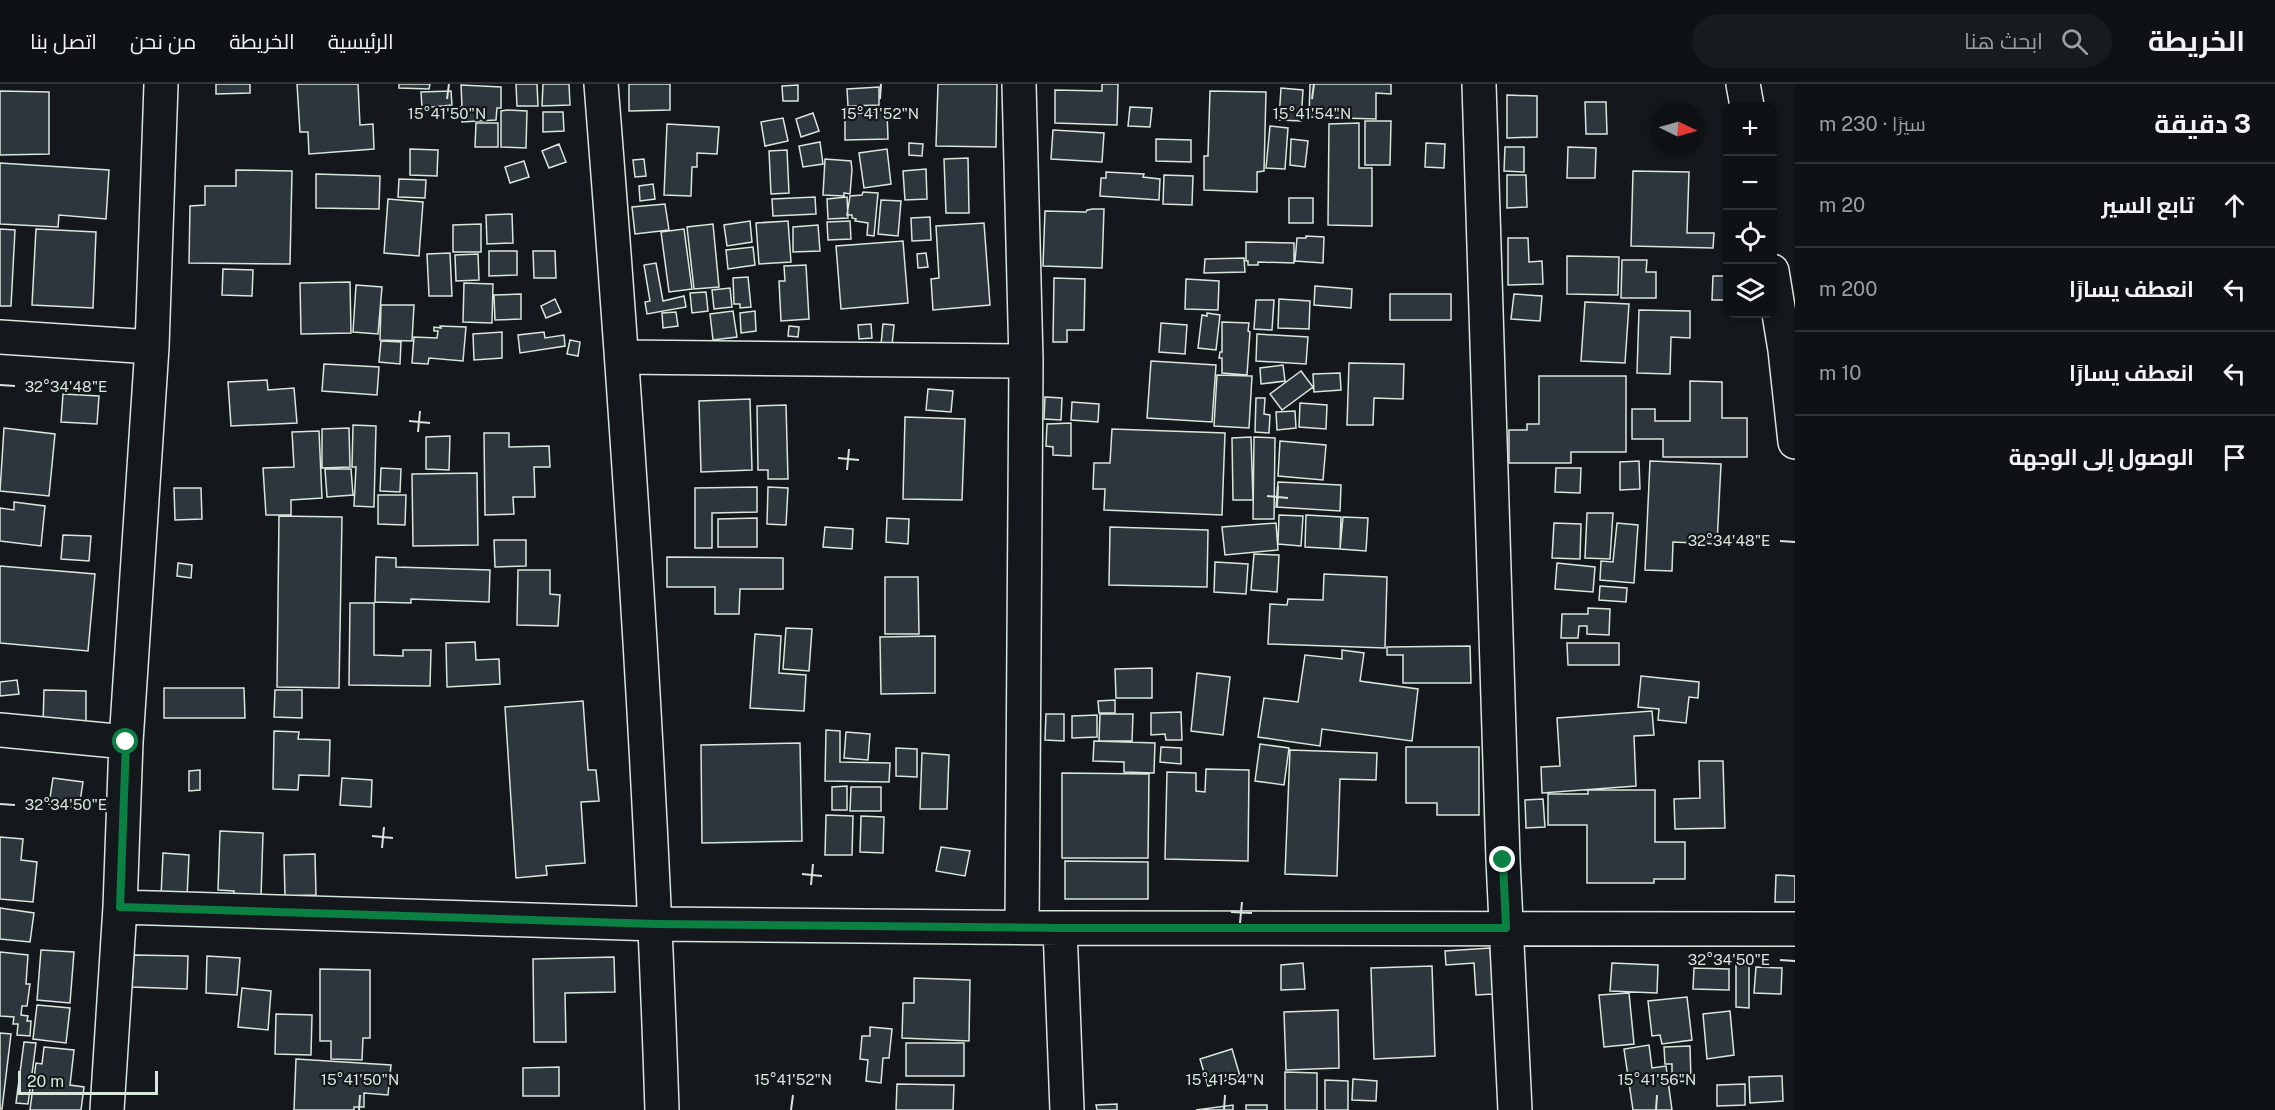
<!DOCTYPE html>
<html lang="ar">
<meta charset="utf-8">
<style>
body{margin:0;font-family:"Public Sans",Cairo,sans-serif;background:#181b1e;color:#f1f3f6;direction:rtl}
.controls{position:absolute;right:18px;top:18px;display:grid;overflow:hidden;border-radius:12px;box-shadow:0 2px 4px #0004}
.controls button{width:54px;height:54px;display:grid;place-items:center;padding:0;border:0;border-bottom:2px solid #2f3234;background:#0f1215;color:#f1f3f6;font:30px sans-serif}
.compass{position:absolute;left:1651px;top:18px;width:54px;height:54px;border-radius:50%;background:#0f1215;box-shadow:0 2px 4px #0004;rotate:95deg}
.scale{position:absolute;left:18px;bottom:15px;width:140px;box-sizing:border-box;padding-left:6px;border:3px solid #d8e6dc;border-top:0;font-size:16px;line-height:21px;white-space:nowrap;color:#d8e6dc;-webkit-text-stroke:4px #14181c;paint-order:stroke}
.stop{position:absolute;width:18px;height:18px;margin:-14px;border:4px solid #0b8043;border-radius:50%;background:#fff}
.stop.end{background:#0b8043;border-color:#fff;box-shadow:0 2px 6px #0008}
.list{margin:0;padding:0;list-style:none}
h2{display:flex;justify-content:space-between;align-items:center;height:78px;margin:0;padding:0 24px;font-size:26px}
h2 small{font-size:20px;font-weight:400;color:#9b9ea0}
.list li{display:grid;grid-template-columns:39px 1fr auto;gap:18px;align-items:center;box-sizing:border-box;height:84px;padding:0 24px;border-top:2px solid #2f3234}
.list b{display:block;font-size:22px;white-space:nowrap}
.list em{font-size:20px;font-style:normal;color:#9b9ea0}
.icon{flex:none;width:33px;height:33px;fill:none;stroke:currentColor;stroke-width:2;stroke-linecap:round;stroke-linejoin:round}
.map{position:relative;flex:none;width:1795px;height:1026px;overflow:hidden;direction:ltr}
header{display:flex;align-items:center;gap:36px;box-sizing:border-box;height:84px;padding:0 30px;background:#0f1215;border-bottom:2px solid #2f3234}
header strong{font-size:28px}
nav{display:flex;gap:33px;margin-inline-start:auto;font-size:21px}
.search{width:420px;height:54px;background:#181b1e;display:flex;align-items:center;gap:15px;box-sizing:border-box;padding:0 21px;border-radius:33px;color:#9b9ea0;font-size:22px}
main{display:flex}
aside{flex:1;background:#0f1215}
.map>svg:first-child{display:block}
.building{fill:#2c363c;stroke:#d8e6dc;stroke-width:1.5}
.lines{fill:none;stroke-linecap:round;stroke-linejoin:round}
.street-casing{stroke:#d8e6dc;stroke-width:36}
.street{stroke:#14181c;stroke-width:33}
.route{stroke:#0b8043;stroke-width:8}
.ticks{fill:none;stroke:#d8e6dc;stroke-width:2}
.ticks-label{font-size:15px;text-anchor:middle;fill:#d8e6dc;stroke:#14181c;stroke-width:4.5;stroke-linejoin:round;paint-order:stroke}
</style>
<header>
<strong>الخريطة</strong>
<div class="search"><svg class="icon" aria-label="search" viewBox="0 0 24 24"><circle cx="10" cy="10" r="6"/><path d="M15 15l6 6"/></svg>ابحث هنا</div>
<nav><a>الرئيسية</a><a>الخريطة</a><a>من نحن</a><a>اتصل بنا</a></nav>
</header>
<main>
<aside>
<h2>3 دقيقة<small>سيرًا · 230 m</small></h2>
<ul class="list">
<li><svg class="icon" aria-label="ahead" viewBox="0 0 24 24"><path d="M12 20V5M6 11l6-6 6 6"/></svg><div><b>تابع السير</b></div><em>20 m</em></li>
<li><svg class="icon" aria-label="left" viewBox="0 0 24 24"><path d="M17 20v-9H6M10 6l-5 5 5 5"/></svg><div><b>انعطف يسارًا</b></div><em>200 m</em></li>
<li><svg class="icon" aria-label="left" viewBox="0 0 24 24"><path d="M17 20v-9H6M10 6l-5 5 5 5"/></svg><div><b>انعطف يسارًا</b></div><em>10 m</em></li>
<li><svg class="icon" aria-label="arrive" viewBox="0 0 24 24"><path d="M6 21V4h12l-3 4 3 4H6"/></svg><div><b>الوصول إلى الوجهة</b></div></li>
</ul>
</aside>
<div class="map">
<svg width="1795" height="1026" viewBox="0 0 1795 1026">
<rect width="100%" height="100%" fill="#14181c"/>
<path class="building" d="M216 0H250V9L216 10Z
M297 0H358L360 41 373 40 374 65 309 70 308 48H300Z
M399 0H430L429 5 399 4Z
M516 0H537L538 22H517Z
M543 0H569L570 21 542 22Z
M629 0H670V26L629 27Z
M938 0H997L996 63 936 62Z
M1102 0H1118L1117 41 1055 39V6L1102 7Z
M1310 0H1391V10L1376 9V35L1309 33Z
M461 1 501 3V24H497L496 36 462 38V29H455L458 23H462Z
M798 1V17H783L782 2Z
M879 3V21L848 22 847 5Z
M1281 4 1303 6 1301 37 1279 36Z
M0 7 49 8V70L0 71Z
M451 7 452 21 422 24 421 8Z
M1210 7 1266 8 1264 87 1257 88V108L1204 106V72H1208Z
M1507 11 1537 12V53L1507 54Z
M1585 18H1606L1607 50H1586Z
M1130 23 1152 24 1150 43 1128 42Z
M507 26 527 27 526 64 501 63V27Z
M543 28H563L564 47 543 48Z
M887 28 888 55 845 56V30Z
M813 29 819 47 801 53 796 35Z
M783 34 788 57 765 62 761 38Z
M1365 37H1391L1390 81H1365Z
M476 39H498V63H475Z
M1359 39V84H1372V142L1328 141 1329 40Z
M667 40 719 43 717 70 697 69V83H692L691 112 664 111Z
M1270 42 1288 44 1285 85 1266 84Z
M1053 46 1104 49 1102 78 1051 75Z
M1156 55 1191 56V78L1156 77Z
M1291 55 1308 57 1305 83 1290 81Z
M820 58 823 80 803 83 799 62Z
M909 59 923 60 922 72 909 71Z
M1426 59 1445 60 1444 84 1425 83Z
M559 60 566 78 549 84 542 67Z
M1505 63H1524V88L1504 87Z
M1568 63 1596 64 1595 94H1567Z
M410 65 438 66 437 92 410 91Z
M887 65 891 100 864 104 859 69Z
M787 66 789 109 771 110 769 67Z
M968 74 969 129H946L944 75Z
M644 75 646 92 635 93 633 76Z
M825 75 851 77 852 86 850 110 844 109V112L823 111Z
M524 77 529 93 510 99 505 83Z
M0 79 109 86 106 135 59 131 58 143 0 140Z
M926 85 927 115 905 116 903 87Z
M236 86 292 87 290 180 189 179 190 122 205 121V102H236Z
M1633 87 1689 88 1687 149H1714L1713 164 1631 162Z
M1106 88 1144 90 1143 93 1160 95 1159 116 1100 112 1101 94H1106Z
M316 90 380 92 379 125 316 124Z
M1164 91 1193 92 1192 121 1163 120Z
M1507 91H1526L1527 123 1507 124Z
M399 95 426 96 425 114 398 113Z
M653 100 655 115 640 117 639 102Z
M863 108 878 109 874 152 867 151 868 139 855 137 856 135 852 134V131H847L850 112 862 111Z
M815 113 816 130 773 132 772 115Z
M847 113 848 134 828 135 827 115Z
M1289 114H1313V139H1289Z
M388 115 423 118 419 172 384 169Z
M881 116 901 117 898 152 878 150Z
M665 120 669 146 635 150 632 123Z
M1093 125H1104L1102 184 1043 182 1045 127 1086 128 1087 126Z
M512 130 513 159 487 160 486 131Z
M930 133 931 156 912 157 911 134Z
M750 137 752 158 727 162 724 141Z
M788 137 791 178 759 180 756 139Z
M850 137 851 155 828 156 827 138Z
M984 139 990 221 933 226 931 195 939 194 936 142Z
M481 140V168H453V141Z
M713 140 719 203 694 205 687 143Z
M818 141 820 167 793 168V143Z
M0 145 15 146 11 222H0Z
M36 145 96 148 93 224 32 221Z
M684 145 692 205 669 208 661 148Z
M1306 152 1324 153 1323 179 1295 177 1297 154H1306Z
M1508 154H1528L1529 178 1542 177 1543 200 1508 201Z
M903 157 908 219 841 225 836 162Z
M1246 158 1294 159V179L1258 178V181H1248V177H1246Z
M753 163 755 181 728 185 726 166Z
M489 167H517V191L489 192Z
M533 167H555L556 194H534Z
M450 169 452 212H429L427 170Z
M926 169 928 183 918 184 917 170Z
M478 170 479 196 456 197 455 171Z
M1567 172 1619 173 1618 211 1567 210Z
M1244 174 1245 188 1204 189 1205 175Z
M1622 176H1647L1646 188H1656V214H1621Z
M656 179 663 217 684 212 686 223 647 230 645 218 650 217 644 181Z
M806 181 809 235 781 237 779 197H785L784 182Z
M223 185 253 186 252 212 222 211Z
M1713 192H1728V216H1712Z
M748 193 751 223 740 224V220H734L733 194Z
M1054 194 1085 195 1084 246H1067V258H1053Z
M1186 195 1219 197 1218 226 1185 225Z
M350 198 351 249 301 250 300 199Z
M464 199 493 200 492 239 463 238Z
M356 201 382 203 378 250 353 248Z
M1315 202 1352 205 1351 224 1314 221Z
M730 204 732 223 714 225 712 206Z
M706 208 708 227 692 229 690 209Z
M521 210V235L495 236 494 211Z
M1390 210H1451V236H1390Z
M1514 210 1542 212 1540 237 1511 235Z
M555 215 561 228 546 234 541 222Z
M1279 215 1310 217 1309 245 1278 244Z
M1256 216H1274L1272 246 1254 245Z
M1585 218 1629 220 1625 279 1581 277Z
M381 221H414L412 257 380 256Z
M1639 226 1690 227V254L1671 253 1670 290 1637 289Z
M733 227 737 253 713 256 710 230Z
M755 227 756 247 741 249 740 229Z
M676 228 678 242 663 244 662 229Z
M1207 229 1220 231 1216 266 1198 264 1202 231 1207 232Z
M1222 238 1249 239 1248 247 1250 248 1247 291 1222 289V274H1219L1220 268H1222Z
M1161 239 1187 241 1185 270 1159 268Z
M871 240 872 254 859 255 858 241Z
M883 240 894 241 892 261H881Z
M440 242 466 243 463 277 429 274 428 280 412 279 414 253 437 254 438 247H434V243L441 244Z
M789 242 799 243 798 253 788 252Z
M502 248V274L474 276 473 250Z
M544 248 545 254 564 251 565 262 520 269 518 251Z
M1257 250 1308 253 1306 280 1256 277Z
M570 256 580 258 578 272 567 270Z
M381 257 401 258 400 280 379 278Z
M1151 277 1216 281 1212 338 1147 334Z
M1349 279 1404 280 1403 315 1374 314 1373 341H1347Z
M324 280 379 283 377 311 322 307Z
M1283 281 1285 297 1261 300 1260 284Z
M1301 287 1313 303 1282 326 1270 310Z
M1340 289 1341 306 1314 308 1313 290Z
M1217 291 1252 292 1249 344 1214 342Z
M1539 292H1626V368H1571V379H1509V346H1527V340H1539Z
M267 296 268 306 294 304 297 339 231 342 228 298Z
M1690 297 1722 298V334H1747V373H1663V355H1632V325H1655V337H1690Z
M928 305 953 307 951 328 926 326Z
M63 310 99 312 97 340 61 338Z
M1045 313 1062 314 1061 336 1044 335Z
M1256 314H1265L1264 330 1270 331 1269 349 1255 348Z
M750 315 752 386 701 388 699 317Z
M1072 318 1099 320 1098 338 1071 336Z
M1300 319 1327 321 1326 345 1299 343Z
M786 321 788 395H768V386H758L757 322Z
M1295 327 1296 344 1277 346 1276 328Z
M905 333 965 335 962 416 903 415Z
M1071 339V372L1053 371V363L1046 362 1047 340Z
M353 341 376 342 374 423 354 422 356 383H352Z
M4 344 55 350 49 412 0 407Z
M349 344 350 383 322 384V345Z
M1112 345 1225 349 1222 431 1104 426 1105 405H1093L1094 379H1110Z
M319 347 322 414 291 416V431H266L263 384 294 383 292 348Z
M484 349H509V363L549 362 550 383H534L535 413H513L514 430 485 431Z
M450 352 449 386 426 385V353Z
M1251 353 1253 416H1233L1232 354Z
M1254 353 1275 354 1274 435H1253Z
M1280 357 1326 361 1323 396 1278 392Z
M1639 377 1640 405 1620 406V378Z
M1650 377 1721 380 1717 460 1673 458 1672 487 1645 486Z
M381 384 401 385 400 408 380 407Z
M1556 384H1581L1580 409 1555 408Z
M325 385H351L353 411 327 413Z
M477 389 478 461 413 462 412 390Z
M1278 398 1341 401 1340 427 1276 423Z
M757 403V428L712 429V464H695V404Z
M768 403 788 404 786 441 767 440Z
M174 404H201L202 435 175 436Z
M378 411H406L405 441 378 440Z
M14 418 45 422 41 462 0 457V424L14 426Z
M1587 429H1613L1610 475 1585 474Z
M1279 431 1303 432 1301 462 1278 460Z
M1306 431 1341 433 1340 465 1305 463Z
M279 432 342 433 339 604 277 603Z
M1343 433 1368 434 1366 467 1340 465Z
M757 434V463H718V435Z
M887 434 909 435 908 460 886 458Z
M1276 439 1278 466 1225 471 1222 443Z
M1554 439 1581 440 1580 475 1552 474Z
M1617 439 1638 441 1634 499 1600 496 1601 477 1613 478Z
M825 443 853 445 852 465 823 463Z
M1110 443 1208 446 1207 503 1109 501Z
M63 451 91 452 89 477 61 475Z
M494 456H526V482L495 483Z
M1254 470 1279 471 1277 508 1251 506Z
M376 473 396 474V483L490 486 489 518 411 515V519L375 518Z
M667 473 783 474V505H740L739 530H715V503H667Z
M1215 478 1248 480 1246 510 1214 508Z
M178 479 192 481 191 494 177 492Z
M1557 479 1595 483 1593 508 1555 505Z
M0 482 95 490 88 567 0 559Z
M518 486H550V510L560 511 558 542 517 541Z
M1324 490 1387 493 1385 564 1268 560 1270 520 1287 521 1288 515 1323 516Z
M885 493H918L919 550H885Z
M1600 502 1627 504 1626 518 1599 516Z
M350 519H374V571L403 572V566H431L430 602 349 601Z
M1588 524 1610 525 1609 551 1587 550V542H1579L1578 554H1561L1562 530H1588Z
M786 544 812 545 809 587 783 585Z
M755 550 781 552 779 589 806 591 804 627 750 624Z
M935 552V609L881 610 880 553Z
M475 558 476 576 499 575 500 600 447 603 446 559Z
M1567 559H1619V581H1568Z
M1470 562 1471 599H1403V571H1387V563Z
M1342 566 1364 569 1360 597 1418 605 1412 657 1322 645 1320 662 1258 653 1264 614 1298 618 1305 571 1342 575Z
M1152 584V614H1116L1115 585Z
M1197 589 1230 593 1223 651 1191 647Z
M1641 592 1699 598 1698 614 1689 613 1686 639 1658 636 1659 625 1638 623Z
M17 596 19 610 0 612V598Z
M164 604H244L245 634H164Z
M44 606 86 607V642L43 641Z
M275 606H302V634L274 633Z
M1115 616V629H1099L1098 617Z
M583 617 588 686H596L599 717 581 718 585 779 546 782 547 791 516 794 505 623Z
M1652 627 1654 651 1634 652 1636 702 1542 709 1541 683 1560 682 1557 634Z
M1181 628 1182 656H1166L1165 650 1151 651V629Z
M1046 630H1064V657L1045 656Z
M1100 630H1133L1132 657H1099Z
M1097 631V653L1072 654V632Z
M826 646 840 647V678L890 679 889 698 825 697Z
M274 647 299 648 298 655 330 656 329 692 299 691 298 706 273 705Z
M846 648 870 650 868 676 844 674Z
M1094 657 1155 659 1154 689 1124 688V678L1093 677Z
M800 659 802 757 702 759 701 661Z
M1260 660 1289 664 1284 701 1255 697Z
M1161 663 1181 664V680L1160 678Z
M1406 663H1479V731H1437V719H1406Z
M896 664 917 665V693L896 692Z
M1290 666 1377 669 1376 696 1340 695 1337 792 1285 790Z
M922 669 949 671 947 725H920Z
M1699 677H1723L1725 744 1675 745 1674 715 1700 714Z
M1206 685 1249 686 1248 777 1165 775 1167 688 1196 689V707L1205 708Z
M200 686V706L189 707V687Z
M1062 689 1149 690 1148 774H1062Z
M53 694 83 698 79 724 49 720Z
M342 694 372 696 371 723 340 721Z
M847 702V726H832V703Z
M851 703H881V727H850Z
M1588 706H1655V758H1685V795H1654V799H1587V741H1548V710H1588Z
M1543 715 1545 743 1526 744 1525 716Z
M826 731 853 732 852 771H825Z
M861 732 884 733 883 769 860 768Z
M220 747 263 749 261 813 234 812V807L218 806Z
M0 753 23 755 21 776 37 778 33 818 0 815Z
M941 763 970 767 965 792 936 787Z
M163 769 189 771 187 813 161 812Z
M315 770 316 811 285 812 284 771Z
M1065 777 1148 778V815H1065Z
M1776 791 1795 792V818H1775Z
M0 824 34 829 30 858 0 855Z
M1490 864 1493 910 1476 911 1474 879 1446 881 1445 867Z
M41 866 74 868 70 919 37 916Z
M0 868 28 871 26 900H30L27 922H22L21 931 28 932 27 937H31L30 952 17 951 18 940H13L14 933 0 932Z
M134 871 188 872 187 905 132 903Z
M207 872 240 874 237 911 206 909Z
M614 873 615 908 565 909 566 958H534L533 875Z
M1303 879 1305 905 1281 906V881Z
M1612 879 1658 881 1657 909 1610 907Z
M1736 880 1749 881V924L1736 923Z
M1432 882 1435 972 1374 975 1371 884Z
M1756 883 1782 884 1781 910 1754 909Z
M1694 884 1729 885V906L1693 905Z
M320 885 370 886V954H363L362 976 331 975V957H320Z
M914 894 970 896 969 957 902 954 903 919H914Z
M242 904 271 907 268 946 238 943Z
M1629 909 1634 960 1604 963 1599 911Z
M1687 913 1692 956 1662 960 1660 951 1652 952 1648 917Z
M37 921 70 924 66 959 33 955Z
M1338 926 1339 984 1286 986 1284 928Z
M1730 927 1734 971 1707 975 1703 930Z
M276 930 312 931 311 971 275 970Z
M870 943 892 945 889 974H883L881 999 866 997 868 976 860 975 862 952H870Z
M0 949 11 950 2 1025H0Z
M24 958 36 959 28 1020 16 1019Z
M906 959H964V992H906Z
M1649 961 1652 984 1666 982 1672 1026H1633L1624 965Z
M1690 962 1691 997 1672 998V980H1665L1664 963Z
M44 963 74 966 70 1001 84 1003 81 1026H30L36 979 42 980Z
M1232 965 1240 992 1208 1002 1200 975Z
M296 975 391 981 388 1011 364 1009V1023H354V1026H294Z
M559 983V1012H523V984Z
M1285 988 1317 989V1026H1285Z
M1782 992 1783 1017 1750 1019 1749 993Z
M1353 995 1377 997 1376 1017 1352 1016Z
M1325 996 1348 997V1026H1325Z
M897 1000 954 1001 953 1026H896Z
M1745 1000V1021L1717 1022V1001Z
M1117 1020V1026H1097L1096 1021Z
M1233 1021V1026H1196Z
M1246 1021H1267V1026H1246Z"/>
<g class="lines">
<g class="street-casing">
<path id="street" d="M601 0C628 342 651 684 662 1026
M1019 0 1026 277 1022 843
M1479 0 1503 776 1515 1026
M1743 0 1747 22
M1772 187 1785 266 1795 358
M0 253 152 263
M622 273 1026 277
M0 646 126 658
M120 823 656 840 1060 844 1795 845
M1060 844 1067 1026
M107 1026 120 823 126 658 152 263 161 0"/>
</g>
<use href="#street" class="street"/>
</g>
<g class="lines">
<path class="route" d="M126 658 120 823 656 840 1060 844H1506L1503 776"/>
</g>
<path class="ticks" d="M447 15 449 0M880 15 881 0M1312 15 1314 0M0 301 15 302M409 337 430 339M418 348 420 327M838 374 859 376M847 386 849 365M1267 412 1288 414M1277 423 1278 402M1780 457 1795 458M0 720 15 721M372 752 393 754M382 764 384 743M802 790 822 792M811 801 813 780M1231 828 1252 829M1240 839 1242 818M1780 876 1795 877M359 1026 360 1011M791 1026 793 1011M1224 1026 1225 1011M1656 1026 1657 1011"/>
<g class="ticks-label">
<text x="447" y="35">15°41'50"N</text>
<text x="880" y="35">15°41'52"N</text>
<text x="1312" y="35">15°41'54"N</text>
<text x="66" y="308">32°34'48"E</text>
<text x="1729" y="462">32°34'48"E</text>
<text x="66" y="726">32°34'50"E</text>
<text x="1729" y="881">32°34'50"E</text>
<text x="360" y="1001">15°41'50"N</text>
<text x="793" y="1001">15°41'52"N</text>
<text x="1225" y="1001">15°41'54"N</text>
<text x="1657" y="1001">15°41'56"N</text>
</g>
</svg>
<div class="controls">
<button>+</button>
<button>−</button>
<button><svg class="icon" aria-label="locate" viewBox="0 0 24 24"><circle cx="12" cy="12" r="6"/><path d="M12 2v4M12 18v4M2 12h4M18 12h4"/></svg></button>
<button><svg class="icon" aria-label="layers" viewBox="0 0 24 24"><path d="M12 4l9 5-9 5-9-5zM3 14l9 5 9-5"/></svg></button>
</div>
<svg class="compass" viewBox="-18 -18 36 36"><path d="M0-13l5 13h-10z" fill="#e53935"/><path d="M0 13l5-13h-10z" fill="#9b9ea0"/></svg>
<div class="scale">20 m</div>
<div class="stop" style="left:126px;top:658px"></div>
<div class="stop end" style="left:1503px;top:776px"></div>
</div>
</main>
